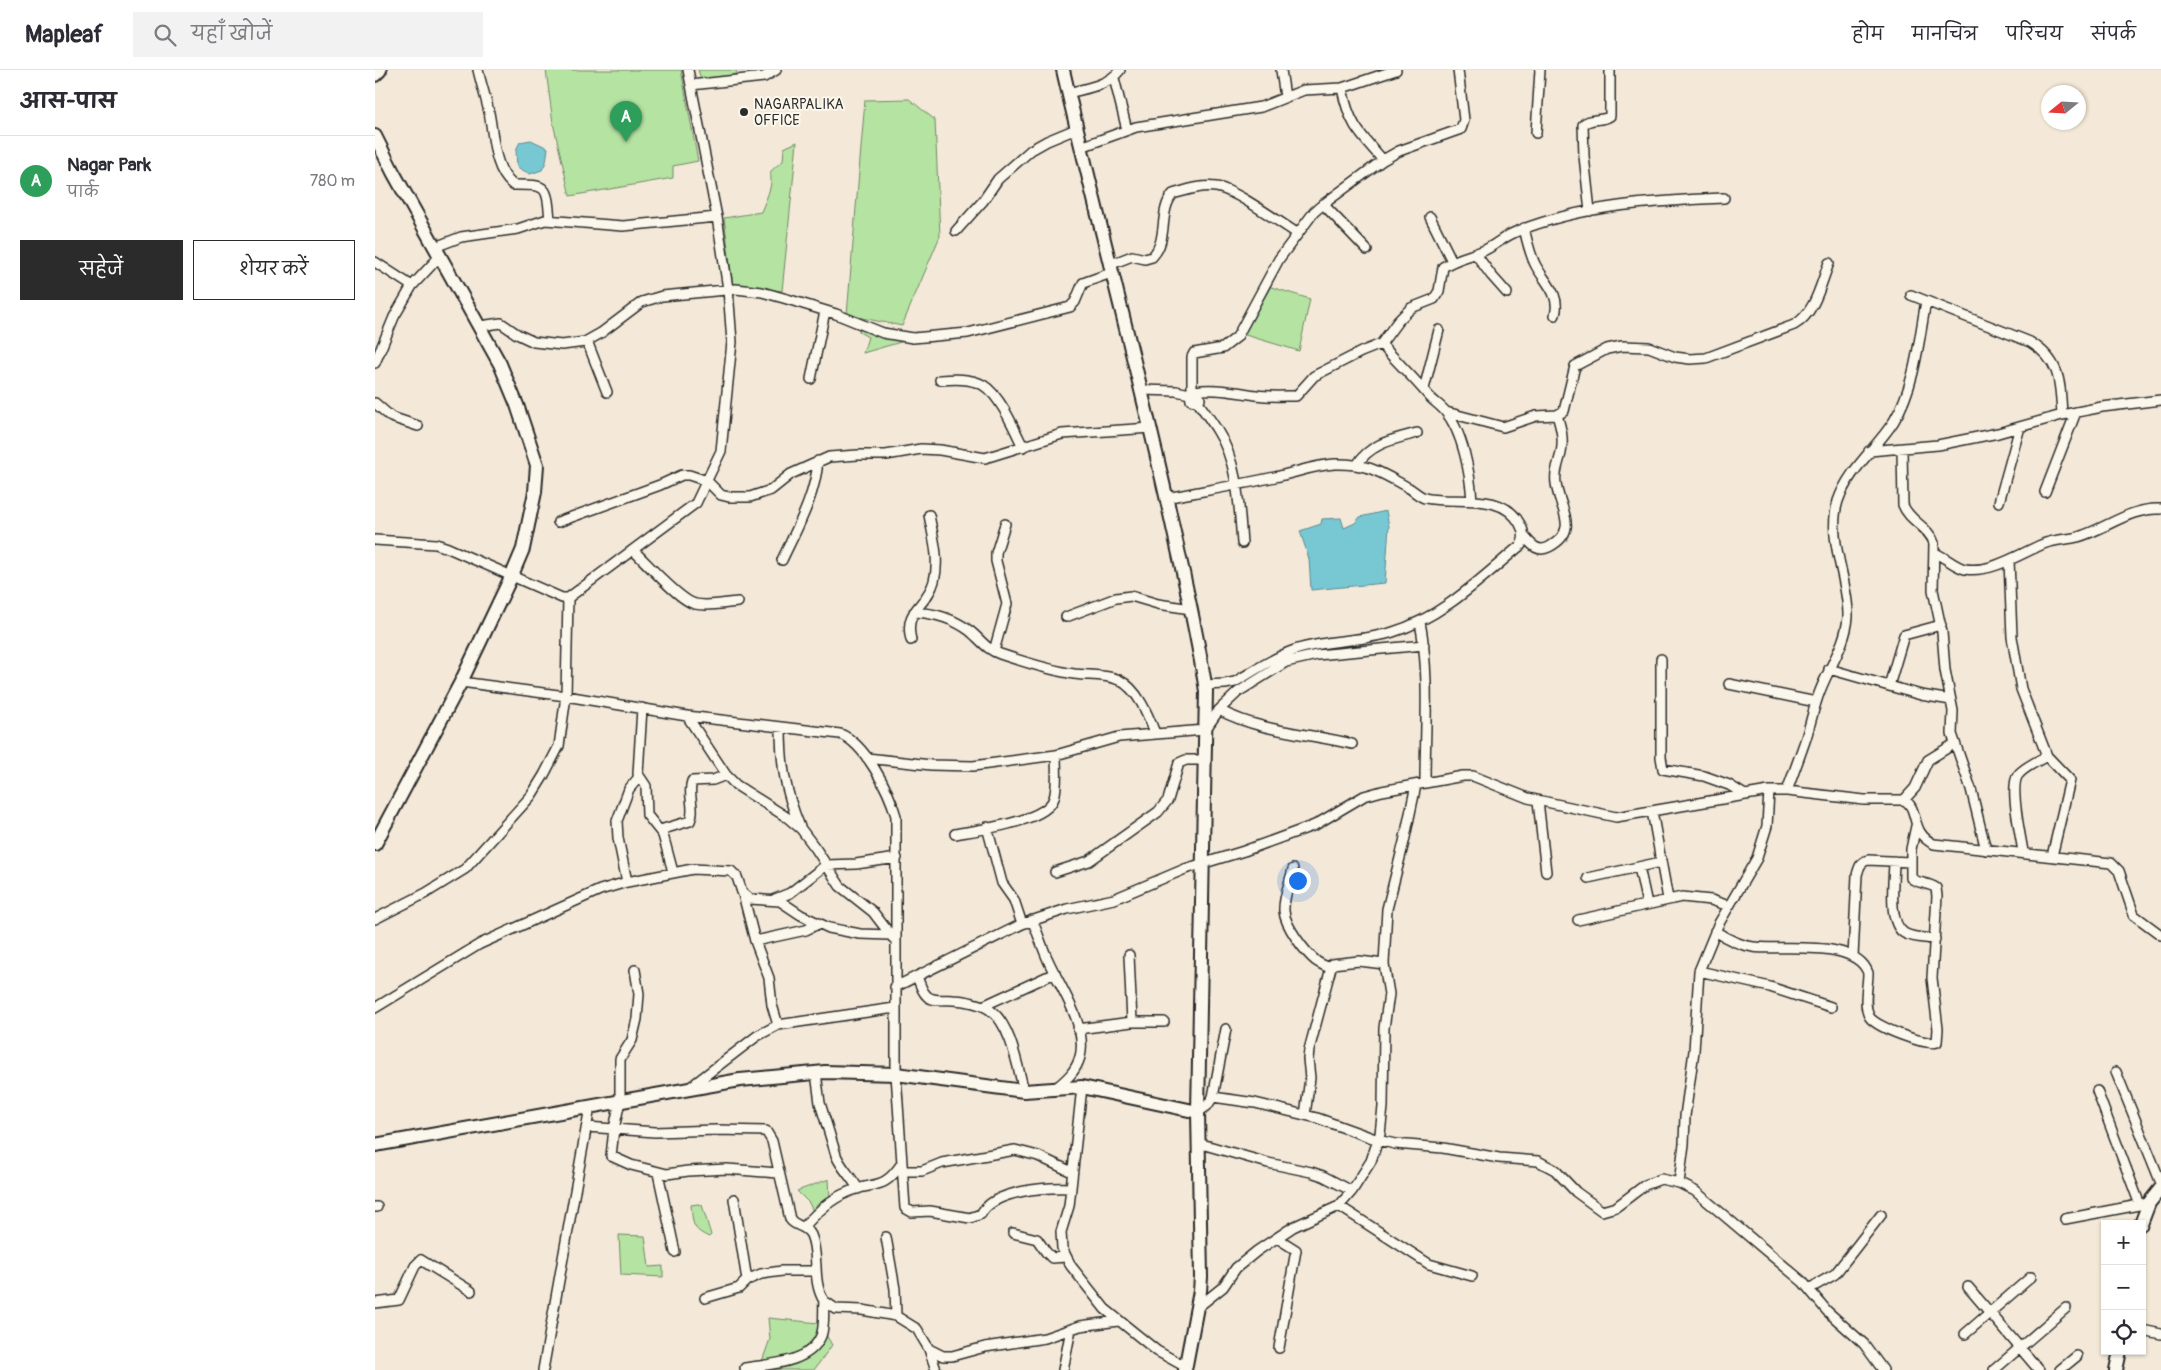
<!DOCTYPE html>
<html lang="hi">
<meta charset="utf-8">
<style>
body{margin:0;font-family:Pangolin,"Playpen Sans Deva",sans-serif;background:#f2f2f3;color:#2b2b33}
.controls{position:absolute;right:15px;bottom:15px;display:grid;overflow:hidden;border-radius:0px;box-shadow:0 1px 4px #0004}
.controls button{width:45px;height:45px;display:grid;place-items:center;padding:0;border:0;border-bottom:1px solid #e1e1e2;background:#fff;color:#2b2b33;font:25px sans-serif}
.compass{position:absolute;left:1666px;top:15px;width:45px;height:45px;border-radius:50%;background:#fff;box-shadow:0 1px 4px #0004;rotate:252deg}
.you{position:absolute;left:922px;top:810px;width:18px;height:18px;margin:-12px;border:4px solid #fff;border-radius:50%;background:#1a73e8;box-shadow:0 0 0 8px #1a73e833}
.badge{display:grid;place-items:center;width:32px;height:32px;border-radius:50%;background:#2b2b2b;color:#fff;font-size:16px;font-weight:700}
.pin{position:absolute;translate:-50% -41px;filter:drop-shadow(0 1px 2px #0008)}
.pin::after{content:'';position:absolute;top:26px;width:18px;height:15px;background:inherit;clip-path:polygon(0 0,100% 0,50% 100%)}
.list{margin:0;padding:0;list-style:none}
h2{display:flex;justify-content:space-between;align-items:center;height:65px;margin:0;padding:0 20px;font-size:21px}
h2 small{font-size:16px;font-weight:400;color:#7c7c81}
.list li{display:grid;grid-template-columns:32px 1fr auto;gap:15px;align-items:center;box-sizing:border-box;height:90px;padding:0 20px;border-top:1px solid #e1e1e2}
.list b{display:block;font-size:19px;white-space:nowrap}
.list p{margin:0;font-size:16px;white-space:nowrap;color:#7c7c81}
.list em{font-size:16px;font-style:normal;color:#7c7c81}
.actions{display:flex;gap:10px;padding:15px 20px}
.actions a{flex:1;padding:11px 0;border:1px solid #2b2b2b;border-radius:0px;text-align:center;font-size:18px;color:#2b2b2b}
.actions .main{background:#2b2b2b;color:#fff}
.icon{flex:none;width:28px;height:28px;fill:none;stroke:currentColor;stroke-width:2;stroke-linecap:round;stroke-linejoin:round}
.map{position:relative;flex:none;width:1786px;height:1300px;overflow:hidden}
header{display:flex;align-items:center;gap:30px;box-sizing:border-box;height:70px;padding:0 25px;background:#fff;border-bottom:1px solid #e1e1e2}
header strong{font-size:24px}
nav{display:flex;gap:28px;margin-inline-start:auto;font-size:18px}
.search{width:350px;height:45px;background:#f2f2f3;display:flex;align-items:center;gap:12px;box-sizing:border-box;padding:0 18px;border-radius:0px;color:#7c7c81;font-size:19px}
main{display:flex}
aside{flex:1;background:#fff}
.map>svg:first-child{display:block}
.green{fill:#b5e3a2;stroke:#708766}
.water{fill:#78c8d4;stroke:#598990}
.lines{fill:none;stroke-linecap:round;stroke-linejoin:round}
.street-casing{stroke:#2b2b2b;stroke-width:12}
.secondary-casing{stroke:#2b2b2b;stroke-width:16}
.street{stroke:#fbf7ec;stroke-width:9}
.secondary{stroke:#fbf7ec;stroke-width:12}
.poi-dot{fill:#2b2b2b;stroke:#fbf7ec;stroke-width:2}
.labels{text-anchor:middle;stroke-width:4;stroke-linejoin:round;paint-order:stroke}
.poi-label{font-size:14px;fill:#2b2b2b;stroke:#fbf7ec;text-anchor:start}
</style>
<header>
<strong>Mapleaf</strong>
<div class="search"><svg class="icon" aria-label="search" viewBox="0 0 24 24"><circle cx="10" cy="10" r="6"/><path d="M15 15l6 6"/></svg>यहाँ खोजें</div>
<nav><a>होम</a><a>मानचित्र</a><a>परिचय</a><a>संपर्क</a></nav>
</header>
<main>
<aside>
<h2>आस-पास<small></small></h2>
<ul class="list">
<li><span class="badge" style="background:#2e9e5b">A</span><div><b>Nagar Park</b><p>पार्क</p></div><em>780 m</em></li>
</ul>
<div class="actions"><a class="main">सहेजें</a><a>शेयर करें</a></div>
</aside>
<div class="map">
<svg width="1786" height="1300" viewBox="0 0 1786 1300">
<rect width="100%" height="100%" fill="#f4e9d8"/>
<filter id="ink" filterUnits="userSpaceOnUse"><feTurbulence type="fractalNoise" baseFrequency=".02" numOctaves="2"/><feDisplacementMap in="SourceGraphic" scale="10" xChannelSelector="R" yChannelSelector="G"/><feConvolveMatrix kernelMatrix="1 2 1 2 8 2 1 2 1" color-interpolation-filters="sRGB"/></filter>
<g filter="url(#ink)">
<path class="green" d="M171 0H306L323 91 298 96V108L195 126 178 53Z
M323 0H361L364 13 329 18Z
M534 29 560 50 565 166 527 256 472 245 490 30Z
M422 72 407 221 358 216 349 148 386 142C389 134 393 126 395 118 399 100 388 106 408 91L409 78Z
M893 216 935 229 924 281 867 264Z
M486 251 543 267 488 283 493 267 484 262Z
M454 1109 455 1129 438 1141 434 1133 422 1121Z
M323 1134 327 1135 336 1165 334 1167C316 1159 318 1153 316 1135Z
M244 1165 270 1166 274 1197 288 1196V1207L246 1205Z
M393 1248 444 1253 457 1275 439 1300H384L395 1269Z"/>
<path class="water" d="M156 70 173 78 171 92 167 100 155 104 142 97 141 80 145 72Z
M1011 441 1014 456 1010 513 936 520 934 489 925 461 946 454 947 449 966 448 969 458 980 453 985 447Z"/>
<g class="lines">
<g class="street-casing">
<path id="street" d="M103 0C106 13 110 25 113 38 119 62 117 98 138 115 172 115 172 114 175 150
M906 0 910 27
M739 8 752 60
M316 15 389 7 401 0
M967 18C974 54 984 63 1008 90
M693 23C711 18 733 16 745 0
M1161 63 1165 0
M706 77 761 57 886 37 929 20 967 18 1021 0
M948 134 992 180
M1215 141 1209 86 1208 55C1215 47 1227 52 1235 46V0
M1055 147 1077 191
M1149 158C1152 171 1155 185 1161 196 1170 212 1186 225 1180 245
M581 161 608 131 623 109 656 80 672 71 701 59
M60 177 86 167 143 159 170 150 248 156 342 147
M1100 183 1116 205 1132 223
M0 192 37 216
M734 195 757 186 770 189 777 187C794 170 783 141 798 124 812 120 826 115 841 117 859 119 904 152 923 164
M1536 225 1655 272C1686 291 1685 312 1687 345
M105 256 126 253 142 264 159 272 187 275 210 272 226 263 267 232 287 226 361 219 387 222 412 229 461 244 508 263 538 268 593 263 695 237 700 232 708 213 736 203
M212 271 232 322
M1006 274C1022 292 1039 308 1053 325 1058 331 1065 335 1070 341 1088 362 1095 403 1097 430
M0 293 19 247 37 216 65 186
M436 309 450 241
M565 310C579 309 595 308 608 315 625 325 640 360 648 377
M1049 319 1064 260
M766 320 801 321 815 324
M817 321V287L819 283 848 278 862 267 904 189 939 142 946 136 1008 90 1024 81 1086 59 1089 50 1083 0
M823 322 825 329 822 331 816 330 815 324C824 315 867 323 881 325 894 327 908 326 921 326L939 306 986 282 1006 274 1023 251 1036 238 1059 229 1064 221 1068 197C1081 188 1096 186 1110 180 1122 174 1131 165 1143 161 1208 135 1280 131 1349 128
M822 331C829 341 836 350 842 360 863 392 864 435 867 473
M0 333 16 347 43 356
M1071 342 1128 357 1161 346 1182 345 1189 341 1200 296 1232 279 1247 276 1274 277 1300 287 1315 289 1331 288 1419 255C1440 244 1446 213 1454 193
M1527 379 1528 435C1534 451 1554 457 1559 473L1558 520 1567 562 1570 600 1578 641 1577 664 1596 719 1611 780
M1494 381 1563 375 1623 363 1687 345 1727 337 1786 330
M982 395C995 373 1020 369 1042 363
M1670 422 1701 342
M791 428C827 421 864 415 900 407 920 403 939 395 960 394 994 393 1006 403 1034 418 1039 421 1045 427 1050 428 1079 435 1127 420 1145 454 1149 461 1150 468 1146 475 1106 508 1068 547 1018 562 986 572 952 569 920 580 899 587 879 601 860 612L850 614 830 615
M1624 432 1645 357
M183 452 285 415 307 405H314L332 411 346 425 354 427H375L396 420 416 404 454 387 483 385H511L546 379 565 380 610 388 687 364 776 358
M1149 466C1156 474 1162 483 1174 477 1207 460 1183 437 1181 413 1179 402 1184 393 1186 383 1189 369 1186 358 1182 345
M0 470 61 474 73 478 187 528H193L321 433 346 381 357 272 353 219 342 147 313 0
M258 480C271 492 305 531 320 534 333 537 350 533 363 532
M1560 483C1570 487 1580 497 1590 499 1616 503 1643 485 1666 475 1678 469 1691 470 1703 467 1731 459 1756 437 1786 439
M407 490C422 458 440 427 443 391
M1634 490 1637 567 1646 619 1672 686 1695 710 1677 786
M539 542C560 543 579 549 595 561 606 570 611 579 625 584 649 592 674 600 699 604 714 606 730 604 744 610 763 619 773 645 780 663
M691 547 741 528 756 526 783 534 816 539
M1045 552C1055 604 1050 660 1050 713
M536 570C528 539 552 537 559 511 565 489 558 467 554 445
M619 581 632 534 621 491V483L630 454
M1286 589V687L1288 699 1329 706 1354 715 1370 725
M1454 599 1546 625 1576 630
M86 612 191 626 312 646 465 664C490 673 514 721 521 746V1004L530 1138 537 1142 555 1141 595 1148 606 1144C619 1120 671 1117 696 1118
M1354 614 1441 632
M1514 616 1529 565 1566 555
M267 638 263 704 271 716 272 745 288 765 298 802
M844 640C886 662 932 663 977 674
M312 646 351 705 361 715 413 748 426 759 441 779 465 816 498 842 518 868
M406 657C406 696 410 720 425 757
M492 688 556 695 598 696 681 685 744 667 830 660 844 640 863 622 911 592 942 585 1049 575
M1412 721C1418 704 1425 686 1431 668 1436 652 1439 636 1445 621 1454 597 1471 574 1473 547 1474 510 1451 469 1463 431 1474 399 1501 379 1519 351 1540 316 1544 270 1551 231
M1529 730 1540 718 1553 690 1579 674
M1163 731 1171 802
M1277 741 1293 829
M612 757 627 813 639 830 647 854
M285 760 315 751C321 739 312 724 317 711L338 710 351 705
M580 764C602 760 672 752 679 728 683 715 681 699 681 685
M1648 782C1646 767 1634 717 1643 705 1649 697 1663 691 1672 686
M1519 791C1519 809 1512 852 1529 863 1537 868 1550 868 1560 869
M1264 797 1272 834
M918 799C915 812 908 828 909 841 910 856 930 882 941 891 945 894 950 896 955 898
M680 802 714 791 783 742 793 730 804 693 811 690H829
M1213 808 1286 792
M252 812 243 768 242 751 254 719 264 707
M368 824 380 871 394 908 397 935 403 955
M400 829 415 823 451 795 481 794 522 788
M0 849 51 823 90 799 156 726 169 705 184 676 191 626 193 528
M657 850C663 863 667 877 673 890 685 917 713 956 705 987 701 1001 692 1009 682 1017
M1203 850 1307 827 1336 830 1354 836
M1340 861C1352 869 1363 875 1378 877 1407 881 1481 868 1493 903 1493 916 1488 934 1494 946 1499 957 1551 976 1562 972L1563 959 1557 908 1562 826 1561 818C1553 812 1543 814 1536 808V779L1541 756
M380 871 431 860 443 854
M754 885 757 952
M1478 887 1482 805C1484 798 1485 792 1493 790L1535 792
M260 900 264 924 262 949 257 970 245 989V1031L239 1059 236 1086 256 1095 292 1104 313 1101 352 1099 403 1103
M1324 901 1395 917 1456 937
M542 906C544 912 547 922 552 926 558 932 570 929 578 930 589 930 607 934 615 940 636 954 643 999 649 1021
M520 917 647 854 692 839 739 829 810 799 869 781 940 755 989 726 1007 721 1088 706H1098L1153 728 1241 747 1394 721H1412L1489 730H1529C1545 738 1534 763 1559 774L1736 793 1744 801 1759 845 1786 865
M608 936 680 903
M0 938 105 874 225 820 252 812 318 799 356 801 362 807 367 822 375 829 405 831 426 845 454 858 485 864 515 865
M703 959 757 952H789
M1741 1002 1786 1113
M441 1003 445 1033 461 1085C466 1098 477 1107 483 1119
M707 1017 694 1136 686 1162 687 1178 696 1196 730 1239 782 1281 811 1297
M314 1018 382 966 403 955 520 938
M1722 1021 1765 1135
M838 1027 880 1033 942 1048 1003 1070 1020 1074 1068 1078 1124 1088 1163 1091 1180 1100 1201 1122 1227 1141 1241 1137 1270 1115 1286 1109 1304 1113 1320 1121 1428 1212 1452 1241 1489 1274 1508 1300
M823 1042 832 1036 838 1027 851 959
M930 1045 935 1008 933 989 934 980 957 894 984 891 1009 894
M212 1057 280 1062 341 1060 391 1061 397 1071 415 1149C420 1157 431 1155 436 1165 445 1185 436 1210 449 1231L461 1239 487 1240 521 1246 542 1259 554 1279 568 1286H577L610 1277 670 1268 705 1256 743 1251
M823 1073 893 1093 936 1102 948 1106 977 1121
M528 1101H547L567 1093 640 1080 663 1086 697 1102
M283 1103 300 1182
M1304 1113 1309 1074 1310 1046 1319 981 1324 901 1343 855 1382 788 1392 756 1394 721
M359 1129 372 1210
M964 1136 1054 1194 1097 1206
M0 1137H2
M1690 1149 1769 1134
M429 1157C441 1143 454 1130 471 1123 499 1110 507 1123 527 1093
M638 1163 662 1169 671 1182 677 1188 691 1187
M511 1167 520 1219 521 1246
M902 1168 921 1180 904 1278
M1593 1217 1664 1300
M1434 1219 1460 1204 1506 1145
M330 1228 364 1218 372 1210 386 1204 407 1201H440
M0 1233 24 1230 40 1196 46 1190 96 1221
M823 1237 848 1217 861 1198 882 1181 918 1157 964 1136 977 1121 996 1091 1005 1064 1008 1037 1009 958 1014 924 1009 894 1012 839 1029 772 1041 715
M1767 1260 1786 1264
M1590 1264 1656 1207
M554 1279 561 1300
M370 1298C394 1294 434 1294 446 1266 450 1256 448 1242 449 1231
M168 1300 215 1037
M688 1300 696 1259
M1619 1300 1691 1238
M1685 1300 1702 1286"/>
</g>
<g class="secondary-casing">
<path id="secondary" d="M688 0C722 148 762 295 795 444 808 503 822 561 831 621L823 1042 826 1207 825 1221 810 1300
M0 5 5 0
M0 66 18 102 125 294 142 335 162 395 160 422 148 479 137 505 86 612 0 774
M0 1075 365 1010 450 1002 521 1004 649 1021 707 1017 823 1042
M1766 1154 1774 1133 1786 1118
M1741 1300 1745 1281"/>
</g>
<use href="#street" class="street"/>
<use href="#secondary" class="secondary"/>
</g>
</g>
<circle class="poi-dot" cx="369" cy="42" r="5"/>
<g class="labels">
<g class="poi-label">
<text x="379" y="39">NAGARPALIKA<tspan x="379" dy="16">OFFICE</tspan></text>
</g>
</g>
</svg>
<div class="controls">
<button>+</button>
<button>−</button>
<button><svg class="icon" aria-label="locate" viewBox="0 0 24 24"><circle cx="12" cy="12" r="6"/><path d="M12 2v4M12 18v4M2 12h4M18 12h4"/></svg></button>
</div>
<svg class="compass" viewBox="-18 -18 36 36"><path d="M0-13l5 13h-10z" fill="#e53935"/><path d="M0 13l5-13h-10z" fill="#7c7c81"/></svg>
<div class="you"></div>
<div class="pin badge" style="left:251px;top:72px;background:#2e9e5b">A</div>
</div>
</main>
